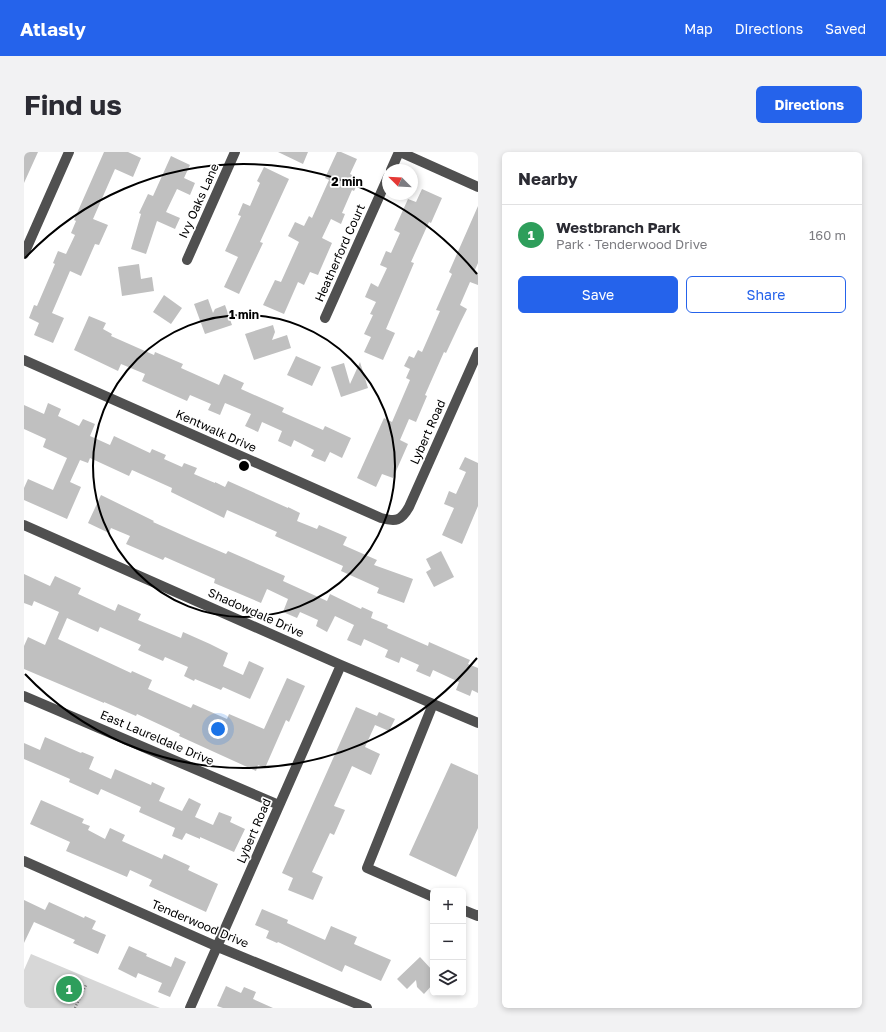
<!DOCTYPE html>
<meta charset="utf-8">
<style>
body{margin:0;font-family:"Golos Text",sans-serif;background:#f2f2f3;color:#2b2b33}
.controls{position:absolute;right:12px;bottom:12px;display:grid;overflow:hidden;border-radius:6px;box-shadow:0 2px 6px #0003}
.controls button{width:36px;height:36px;display:grid;place-items:center;padding:0;border:0;border-bottom:1px solid #e1e1e2;background:#fff;color:#2b2b33;font:20px sans-serif}
.compass{position:absolute;left:358px;top:12px;width:36px;height:36px;border-radius:50%;background:#fff;box-shadow:0 2px 6px #0003;rotate:294deg}
.you{position:absolute;left:194px;top:577px;width:14px;height:14px;margin:-10px;border:3px solid #fff;border-radius:50%;background:#1a73e8;box-shadow:0 0 0 6px #1a73e833}
.badge{display:grid;place-items:center;width:26px;height:26px;border-radius:50%;background:#2563eb;color:#fff;font-size:13px;font-weight:700}
.pin{position:absolute;translate:-50% -50%;border:2px solid #fff;box-shadow:0 1px 4px #0006}
.list{margin:0;padding:0;list-style:none}
h2{display:flex;justify-content:space-between;align-items:center;height:52px;margin:0;padding:0 16px;font-size:17px}
h2 small{font-size:13px;font-weight:400;color:#7c7c81}
.list li{display:grid;grid-template-columns:26px 1fr auto;gap:12px;align-items:center;box-sizing:border-box;height:60px;padding:0 16px;border-top:1px solid #e1e1e2}
.list b{display:block;font-size:15px;white-space:nowrap}
.list p{margin:0;font-size:13px;white-space:nowrap;color:#7c7c81}
.list em{font-size:13px;font-style:normal;color:#7c7c81}
.actions{display:flex;gap:8px;padding:12px 16px}
.actions a{flex:1;padding:9px 0;border:1px solid #2563eb;border-radius:6px;text-align:center;font-size:14px;color:#2563eb}
.actions .main{background:#2563eb;color:#fff}
.icon{flex:none;width:22px;height:22px;fill:none;stroke:currentColor;stroke-width:2;stroke-linecap:round;stroke-linejoin:round}
.map{position:relative;flex:none;width:454px;height:856px;overflow:hidden;border-radius:6px}
header{display:flex;align-items:center;gap:24px;box-sizing:border-box;height:56px;padding:0 20px;background:#2563eb;color:#fff}
header strong{font-size:19px}
nav{display:flex;gap:22px;margin-inline-start:auto;font-size:14px}
.intro{display:flex;align-items:center;justify-content:space-between;box-sizing:border-box;height:96px;padding:0 24px}
h1{margin:0;font-size:28px}
.button{padding:10px 18px;border-radius:6px;background:#2563eb;color:#fff;font-size:14px;font-weight:700}
main{display:flex;gap:24px;padding:0 24px}
aside{flex:1;background:#fff;border-radius:6px;box-shadow:0 2px 6px #0003}
.map>svg:first-child{display:block}
.green{fill:#d7d7d7}
.building{fill:#c0c0c0}
.lines{fill:none;stroke-linecap:round;stroke-linejoin:round}
.path{stroke:#727272;stroke-width:2.5;stroke-dasharray:1 2;stroke-linecap:butt}
.minor{stroke:#505050;stroke-width:10}
.ring{fill:none;stroke:#000;stroke-width:2}
.labels{text-anchor:middle;stroke-width:3.5;stroke-linejoin:round;paint-order:stroke}
.street-label{font-size:12px;fill:#000;stroke:#fff}
.centre{fill:#000;stroke:#fff;stroke-width:2}
.ring-label{font-size:12px;text-anchor:middle;font-weight:bold;fill:#000;stroke:#fff;stroke-width:3.5;stroke-linejoin:round;paint-order:stroke}
</style>
<header>
<strong>Atlasly</strong>
<nav><a>Map</a><a>Directions</a><a>Saved</a></nav>
</header>
<div class="intro"><h1>Find us</h1><a class="button">Directions</a></div>
<main>
<div class="map">
<svg width="454" height="856" viewBox="0 0 454 856">
<rect width="100%" height="100%" fill="#fff"/>
<path class="green" d="M7 802 136 856H0V818Z"/>
<path class="building" d="M0 0H14L0 31Z
M80 0H104L117 6 109 25 91 17 69 67 84 73 75 93 71 92 57 124 46 119 28 161 40 166 29 191 10 183 15 171 5 166 10 153 13 154 31 112 29 111 34 99 42 102 51 83 47 81 52 69 50 68Z
M254 0H284L279 12Z
M313 0H317L333 7 326 22 336 27 330 39 328 38 318 61 321 62 317 72 307 67 298 86 308 91 294 123 286 120 280 133 274 130 260 162 239 153 251 128 257 130 275 90 264 84 271 70 280 74 285 64 288 66 305 28 301 26Z
M147 4 166 13 160 26 171 31 166 43 153 37 142 60 156 66 151 77 133 69 122 102 107 97 117 62 115 61 124 42 129 44Z
M240 15 265 27 236 90 239 91 215 142 200 135 214 105 201 99 217 64 214 63 219 51 226 54 236 31 233 29Z
M398 37 418 46 407 71 405 70 387 110 390 111 362 177 371 181 359 208 340 200 347 185 340 182 349 163 346 162 352 150 341 145 347 131 354 135 363 116 356 113 362 99 367 101 376 81 370 78 384 47 392 50Z
M454 54V111L450 120 454 121V133L446 130 436 153 443 157 437 169 422 201 420 200 401 243 403 244 392 270 385 267 376 288 384 292 369 326 358 322 352 335 333 326 360 266 368 270 386 228 382 226 386 217 380 214 385 204 390 206 394 198 398 200 416 159 412 158 428 122 425 120Z
M115 112 117 127 128 125 130 139 98 144 94 115Z
M140 143 158 156 147 172 129 160Z
M184 147 189 161 191 157 201 153 208 173 181 182 170 152Z
M65 164 82 171 79 177 88 182 87 184 130 203 131 200 159 212 157 216 195 233 200 222 220 231 217 237 260 256 258 260 299 278 301 274 327 286 318 306 306 300 301 310 287 304 290 298 270 288 267 295 254 289 258 279 238 270 234 280 221 274 227 262 201 251 196 263 184 258 187 252 166 243 163 249 118 229 121 222 97 212 94 219 50 198Z
M249 173 251 180 248 188 263 183 267 196 230 208 221 182Z
M272 204 297 215 288 234 263 223Z
M336 210 344 236 317 245 307 215 320 211 326 232Z
M24 251 37 257 34 264 55 274 59 267 71 272 66 284 86 293 90 284 126 301 128 297 142 303 140 307 158 315 160 311 173 316 170 322 191 331V330L201 335 204 329 264 356V355L276 361 273 369 293 377 295 373 323 385 319 393 353 408 350 413 389 427 380 451 353 441 355 436 317 419 319 414 251 384 253 380 203 358 200 366 147 340 148 336 108 318 105 324 66 306 64 311 56 308 46 330 57 335 43 367 0 348V336L4 327 29 338 43 306 19 295 22 287 0 277V253L20 262Z
M441 305 454 311V354L438 392 418 383 430 356 420 352 425 339 432 342 442 320 435 317Z
M77 343 130 369 129 370 167 387 202 402 204 399 261 424 259 429 303 449 306 442 337 457 338 455 349 460 347 466 364 473 363 476 404 494 405 490 446 508 444 512 454 516V541L448 538 446 544 432 538 435 530 409 518 406 525 392 519 395 513 377 505 375 511 361 505 364 498 340 487 337 494 323 488 330 473 311 464 303 480 292 474 294 468 276 460 273 466 259 460 264 447 243 437 237 451 190 431 191 427 141 405 139 408 102 392 106 384 87 376 85 381 64 371Z
M417 399 430 425 410 435 402 420 407 417 402 407Z
M0 422 26 434 31 424 57 436 54 442 91 459 94 452 117 462 114 468 157 486 159 480 186 492 204 501 199 514 219 523 225 509 240 516 226 547 199 535 197 538 171 527 170 529 160 524 164 515 141 505 139 509 114 498 117 493 76 475 74 480 43 466 34 487 107 521 108 519 128 528 124 537 167 556 169 552 203 567 205 562 240 577 263 526 281 534 265 570 262 568 241 616 234 613 232 619 155 584 156 582 113 562 112 564 80 550V551L0 517V494L4 485 21 493 35 460 10 449 8 454 0 451Z
M332 555 353 564 355 560 371 567 365 579 351 573 341 595 356 602 347 623 328 614 310 654 321 658 310 683 306 681 288 720 299 725 289 748 264 738 269 726 258 721Z
M21 585 57 601 58 600 70 605 65 617 87 627 91 617 127 633 128 630 141 636 135 649 158 659 165 646 177 652 171 665 189 673 195 660 208 665 206 670 221 677 210 700 176 685V687L162 681 158 688 148 684 151 676 115 660 117 655 77 637 74 643 45 630 46 627 0 607V591L16 598Z
M427 611 454 623V676L432 725 385 703Z
M17 648 60 667 58 671 66 674 64 678 81 687 86 676 101 683 98 689 138 707 140 702 166 714 164 718 194 732 182 760 125 734 128 728 106 718 103 725 42 699 46 690 6 672Z
M0 748 21 758 25 750 60 766 61 764 72 769 68 777 82 783 74 802 49 791 51 788 10 770 0 791Z
M238 757 264 768 263 771 301 788 307 774 333 785 330 792 367 808 357 829 321 813 318 820 254 790 253 791 242 786 245 779 231 773Z
M105 794 123 802 122 804 147 815 151 805 162 810 146 845 134 840 138 831 114 821 112 826 94 817Z
M396 805 409 819V832L400 842 393 835 392 828 383 837 373 827Z
M202 834 217 841 220 835 232 840 229 847 249 856H199L193 854Z"/>
<g class="lines">
<path class="path" d="M51 856 62 833"/>
<path class="minor" d="M376 0 454 35
M367 18 375 0
M0 102 45 0
M163 108 211 0
M301 166 364 25
M0 208 357 366C372 370 377 369 385 355L454 200
M0 373 317 513 454 571
M0 544 255 653
M409 552 343 716 409 745
M0 709 194 795 343 856
M439 758 454 764V763
M166 856 317 513"/>
</g>
<g class="ring">
<circle cx="220" cy="314" r="151"/>
<path d="M453 506A302 302 0 0 1 1 522M1 106A302 302 0 0 1 453 122"/>
</g>
<g class="labels">
<g class="street-label">
<text transform="translate(175 49) rotate(-66)" y="4">Ivy Oaks Lane</text>
<text transform="translate(316 101) rotate(-66)" y="4">Heatherford Court</text>
<text transform="translate(192 279) rotate(24)" y="4">Kentwalk Drive</text>
<text transform="translate(404 280) rotate(-66)" y="4">Lybert Road</text>
<text transform="translate(232 461) rotate(24)" y="4">Shadowdale Drive</text>
<text transform="translate(133 586) rotate(23)" y="4">East Laureldale Drive</text>
<text transform="translate(230 679) rotate(-67)" y="4">Lybert Road</text>
<text transform="translate(176 772) rotate(23)" y="4">Tenderwood Drive</text>
</g>
</g>
<circle cx="220" cy="314" r="6" class="centre"/>
<g class="ring-label">
<text x="323" y="34">2 min</text>
<text x="220" y="167">1 min</text>
</g>
</svg>
<div class="controls">
<button>+</button>
<button>−</button>
<button><svg class="icon" aria-label="layers" viewBox="0 0 24 24"><path d="M12 4l9 5-9 5-9-5zM3 14l9 5 9-5"/></svg></button>
</div>
<svg class="compass" viewBox="-18 -18 36 36"><path d="M0-13l5 13h-10z" fill="#e53935"/><path d="M0 13l5-13h-10z" fill="#7c7c81"/></svg>
<div class="you"></div>
<div class="pin badge" style="left:45px;top:837px;background:#2e9e5b">1</div>
</div>
<aside>
<h2>Nearby<small></small></h2>
<ul class="list">
<li><span class="badge" style="background:#2e9e5b">1</span><div><b>Westbranch Park</b><p>Park · Tenderwood Drive</p></div><em>160 m</em></li>
</ul>
<div class="actions"><a class="main">Save</a><a>Share</a></div>
</aside>
</main>
